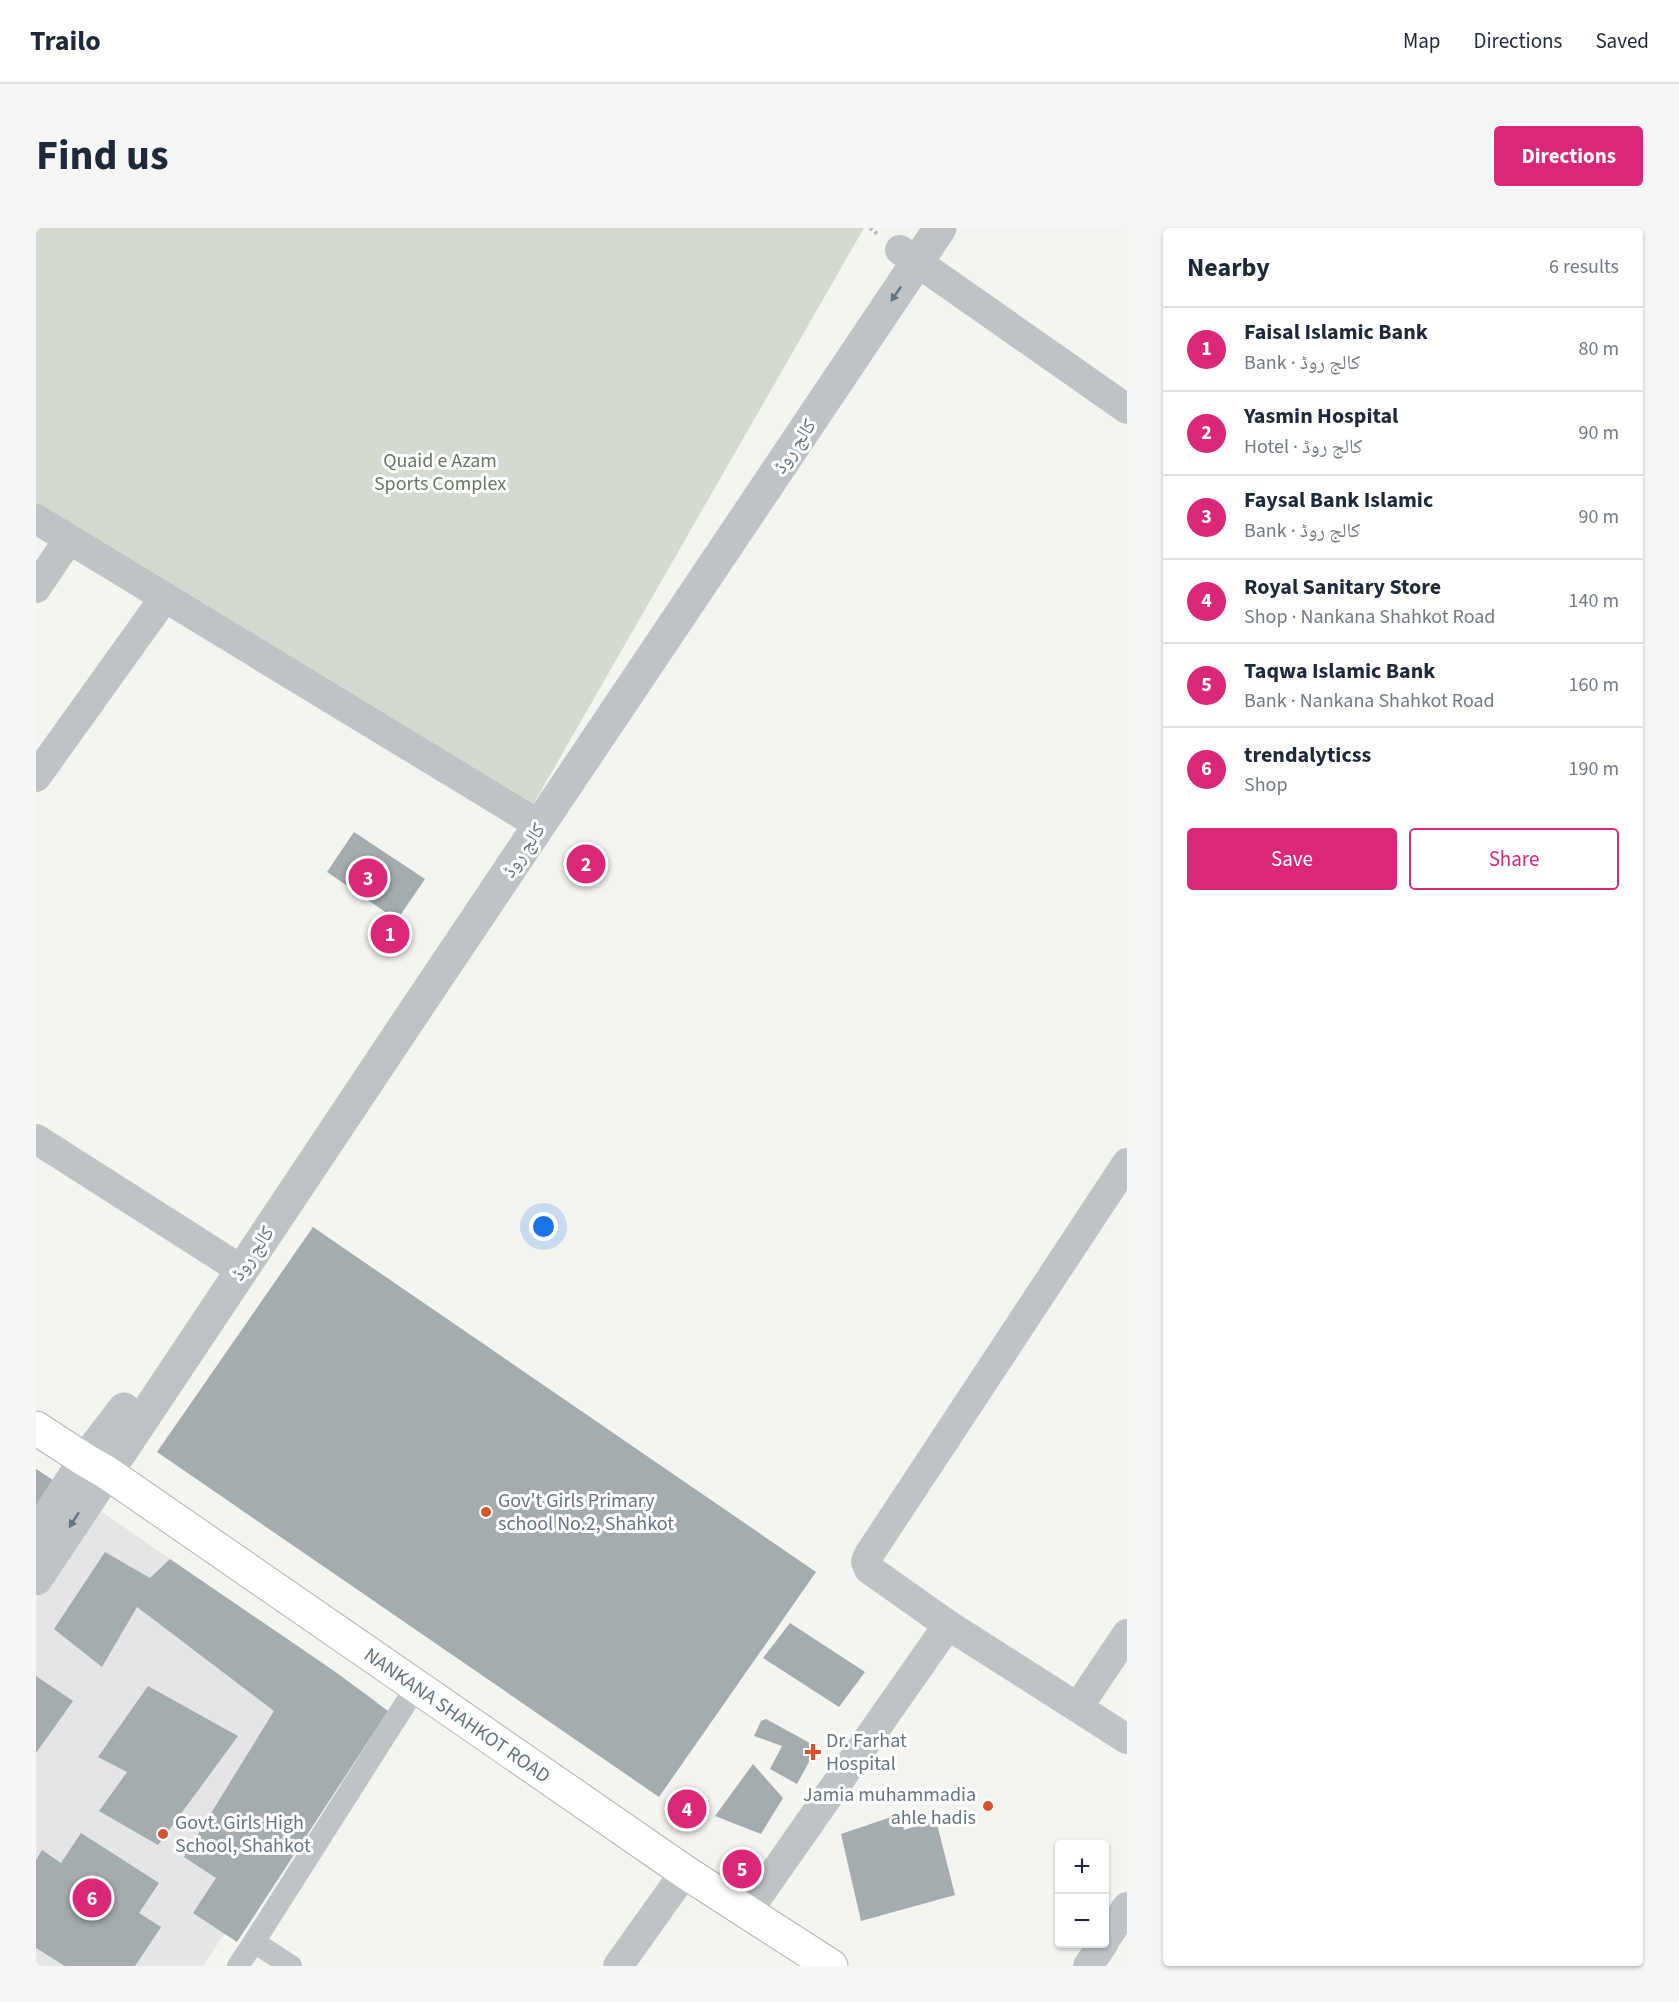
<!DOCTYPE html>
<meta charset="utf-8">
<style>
body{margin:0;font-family:"Source Sans 3","Noto Naskh Arabic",sans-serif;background:#f6f6f7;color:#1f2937}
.controls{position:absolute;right:18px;bottom:18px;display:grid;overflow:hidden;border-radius:6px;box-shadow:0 2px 4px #0004}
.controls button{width:54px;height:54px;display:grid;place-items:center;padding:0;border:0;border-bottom:2px solid #e0e1e3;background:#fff;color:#1f2937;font:30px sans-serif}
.you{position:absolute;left:508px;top:999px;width:21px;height:21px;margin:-15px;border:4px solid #fff;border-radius:50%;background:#1a73e8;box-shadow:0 0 0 9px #1a73e833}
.badge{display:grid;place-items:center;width:39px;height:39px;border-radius:50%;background:#db2777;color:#fff;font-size:20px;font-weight:700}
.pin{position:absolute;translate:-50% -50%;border:3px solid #fff;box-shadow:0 2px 6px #0006}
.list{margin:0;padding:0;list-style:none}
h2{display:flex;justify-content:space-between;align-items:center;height:78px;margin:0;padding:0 24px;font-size:26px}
h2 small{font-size:20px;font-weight:400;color:#747a83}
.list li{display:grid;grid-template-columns:39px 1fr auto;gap:18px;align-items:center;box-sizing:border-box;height:84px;padding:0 24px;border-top:2px solid #e0e1e3}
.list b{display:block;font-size:22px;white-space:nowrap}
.list p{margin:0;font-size:20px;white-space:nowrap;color:#747a83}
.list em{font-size:20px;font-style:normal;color:#747a83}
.actions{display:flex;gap:12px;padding:18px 24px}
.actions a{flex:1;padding:14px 0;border:2px solid #db2777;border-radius:6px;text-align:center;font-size:21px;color:#db2777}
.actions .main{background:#db2777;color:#fff}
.map{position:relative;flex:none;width:1091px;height:1738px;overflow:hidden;border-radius:6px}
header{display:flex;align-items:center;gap:36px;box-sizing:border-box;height:84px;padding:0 30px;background:#fff;border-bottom:2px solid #e0e1e3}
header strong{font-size:28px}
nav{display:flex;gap:33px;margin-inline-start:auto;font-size:21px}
.intro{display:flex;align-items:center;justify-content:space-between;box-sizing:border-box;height:144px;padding:0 36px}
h1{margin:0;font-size:42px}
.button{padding:15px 27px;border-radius:6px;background:#db2777;color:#fff;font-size:21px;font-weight:700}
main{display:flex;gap:36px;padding:0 36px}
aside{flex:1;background:#fff;border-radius:6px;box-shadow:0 2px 4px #0004}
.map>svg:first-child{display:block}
.built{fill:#e4e5e4}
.green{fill:#d5dad1}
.building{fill:#a4acb0}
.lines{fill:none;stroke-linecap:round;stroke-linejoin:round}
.primary-casing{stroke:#b1b5b8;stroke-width:35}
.path{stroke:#b9bbbd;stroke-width:4;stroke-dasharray:3 3;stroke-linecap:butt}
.pedestrian{stroke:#bfc3c6;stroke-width:22}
.minor{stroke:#bfc3c6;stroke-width:30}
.tertiary{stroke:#bfc3c6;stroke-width:33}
.primary{stroke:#fff;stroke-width:33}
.oneway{fill:#65747f}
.poi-dot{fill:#d6532e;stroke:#fff;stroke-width:2}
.labels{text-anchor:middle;stroke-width:6;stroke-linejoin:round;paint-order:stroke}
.street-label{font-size:20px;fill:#65747f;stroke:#fff}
.park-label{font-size:20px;fill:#677763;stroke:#fff}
.poi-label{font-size:20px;fill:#65747f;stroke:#fff;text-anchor:start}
</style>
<header>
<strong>Trailo</strong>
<nav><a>Map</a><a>Directions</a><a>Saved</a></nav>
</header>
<div class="intro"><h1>Find us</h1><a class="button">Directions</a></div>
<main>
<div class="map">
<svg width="1091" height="1738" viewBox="0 0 1091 1738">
<rect width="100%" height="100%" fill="#f4f4f0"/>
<path class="built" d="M63 1282 342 1474 167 1738H0V1372Z"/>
<path class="green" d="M0 0H828L490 589 0 275Z"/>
<path class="building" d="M318 604 389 651 361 692 291 644Z
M277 999 780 1344 623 1569 121 1224Z
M0 1241 20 1254 0 1285Z
M69 1324 114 1350 134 1331 301 1445 352 1483 201 1714 157 1685 180 1650 148 1629 238 1483 101 1379 66 1439 18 1401Z
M754 1395 829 1444 803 1479 727 1430Z
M0 1448 37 1473 0 1525Z
M112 1458 202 1508 122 1617 63 1583 91 1544 62 1529Z
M730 1491 781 1519 761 1556 734 1541 746 1518 718 1508 725 1493Z
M717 1536 747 1570 725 1606 679 1588Z
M864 1586 868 1602 900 1592 919 1667 825 1693 805 1606Z
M45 1605 123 1655 103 1685 125 1699 99 1738H29L0 1720V1632L6 1622 25 1635Z"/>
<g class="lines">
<g class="primary-casing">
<g id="primary">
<path id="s1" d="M0 1200 49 1232 70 1244 649 1644 795 1738"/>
</g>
</g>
<path class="path" d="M834 0 843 7"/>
<path class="pedestrian" d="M218 1714 380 1459
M202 1738 218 1714 255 1738"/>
<path class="minor" d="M864 22 1091 181
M0 291 490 589
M0 360 33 311
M0 549 129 369
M0 911 196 1036
M912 1397 1091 1511
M1042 1479 1091 1406
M711 1684 912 1397 833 1341 830 1334 832 1328 1091 935
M1068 1713 1091 1679
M582 1738 649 1644
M1052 1738 1067 1716"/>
<path class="tertiary" d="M0 1307 49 1232 88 1181
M0 1351 368 799 904 0"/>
<use href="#primary" class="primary"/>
</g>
<defs><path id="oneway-solid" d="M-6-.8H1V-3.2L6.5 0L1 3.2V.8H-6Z" transform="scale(1.5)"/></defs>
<g class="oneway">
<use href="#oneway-solid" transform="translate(860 66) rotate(124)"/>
<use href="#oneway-solid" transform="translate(38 1292) rotate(123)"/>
</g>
<g class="poi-dot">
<circle cx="450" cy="1284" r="6"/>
<path d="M774 1515h6v6h6v6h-6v6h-6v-6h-6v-6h6z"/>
<circle cx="952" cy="1578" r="6"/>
<circle cx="127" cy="1606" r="6"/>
</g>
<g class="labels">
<g class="street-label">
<text transform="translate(758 218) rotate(-56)" y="7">کالج روڈ</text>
<text transform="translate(487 622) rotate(-56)" y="7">کالج روڈ</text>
<text transform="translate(216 1025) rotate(-56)" y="7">کالج روڈ</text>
<text dy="7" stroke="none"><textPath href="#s1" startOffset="510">NANKANA SHAHKOT ROAD</textPath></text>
</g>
<g class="park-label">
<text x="404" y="239">Quaid e Azam<tspan x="404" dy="23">Sports Complex</tspan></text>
</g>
<g class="poi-label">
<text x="462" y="1279">Gov't Girls Primary<tspan x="462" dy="23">school No.2, Shahkot</tspan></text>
<text x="790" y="1519">Dr. Farhat<tspan x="790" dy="23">Hospital</tspan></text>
<text x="940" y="1573" text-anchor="end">Jamia muhammadia<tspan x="940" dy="23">ahle hadis</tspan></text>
<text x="139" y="1601">Govt. Girls High<tspan x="139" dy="23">School, Shahkot</tspan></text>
</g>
</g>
</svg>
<div class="controls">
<button>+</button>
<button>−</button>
</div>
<div class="you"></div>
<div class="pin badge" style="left:354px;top:706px">1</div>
<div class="pin badge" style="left:550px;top:636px">2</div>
<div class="pin badge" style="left:332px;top:650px">3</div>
<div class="pin badge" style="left:651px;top:1581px">4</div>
<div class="pin badge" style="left:706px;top:1641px">5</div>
<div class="pin badge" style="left:56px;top:1670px">6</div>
</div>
<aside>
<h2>Nearby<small>6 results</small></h2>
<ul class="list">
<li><span class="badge">1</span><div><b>Faisal Islamic Bank</b><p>Bank · کالج روڈ</p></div><em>80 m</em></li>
<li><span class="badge">2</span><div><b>Yasmin Hospital</b><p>Hotel · کالج روڈ</p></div><em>90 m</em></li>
<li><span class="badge">3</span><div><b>Faysal Bank Islamic</b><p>Bank · کالج روڈ</p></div><em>90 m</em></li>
<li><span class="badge">4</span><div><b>Royal Sanitary Store</b><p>Shop · Nankana Shahkot Road</p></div><em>140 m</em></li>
<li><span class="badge">5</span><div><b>Taqwa Islamic Bank</b><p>Bank · Nankana Shahkot Road</p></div><em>160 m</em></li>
<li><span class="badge">6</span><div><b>trendalyticss</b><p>Shop</p></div><em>190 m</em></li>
</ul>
<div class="actions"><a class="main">Save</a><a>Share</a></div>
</aside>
</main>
